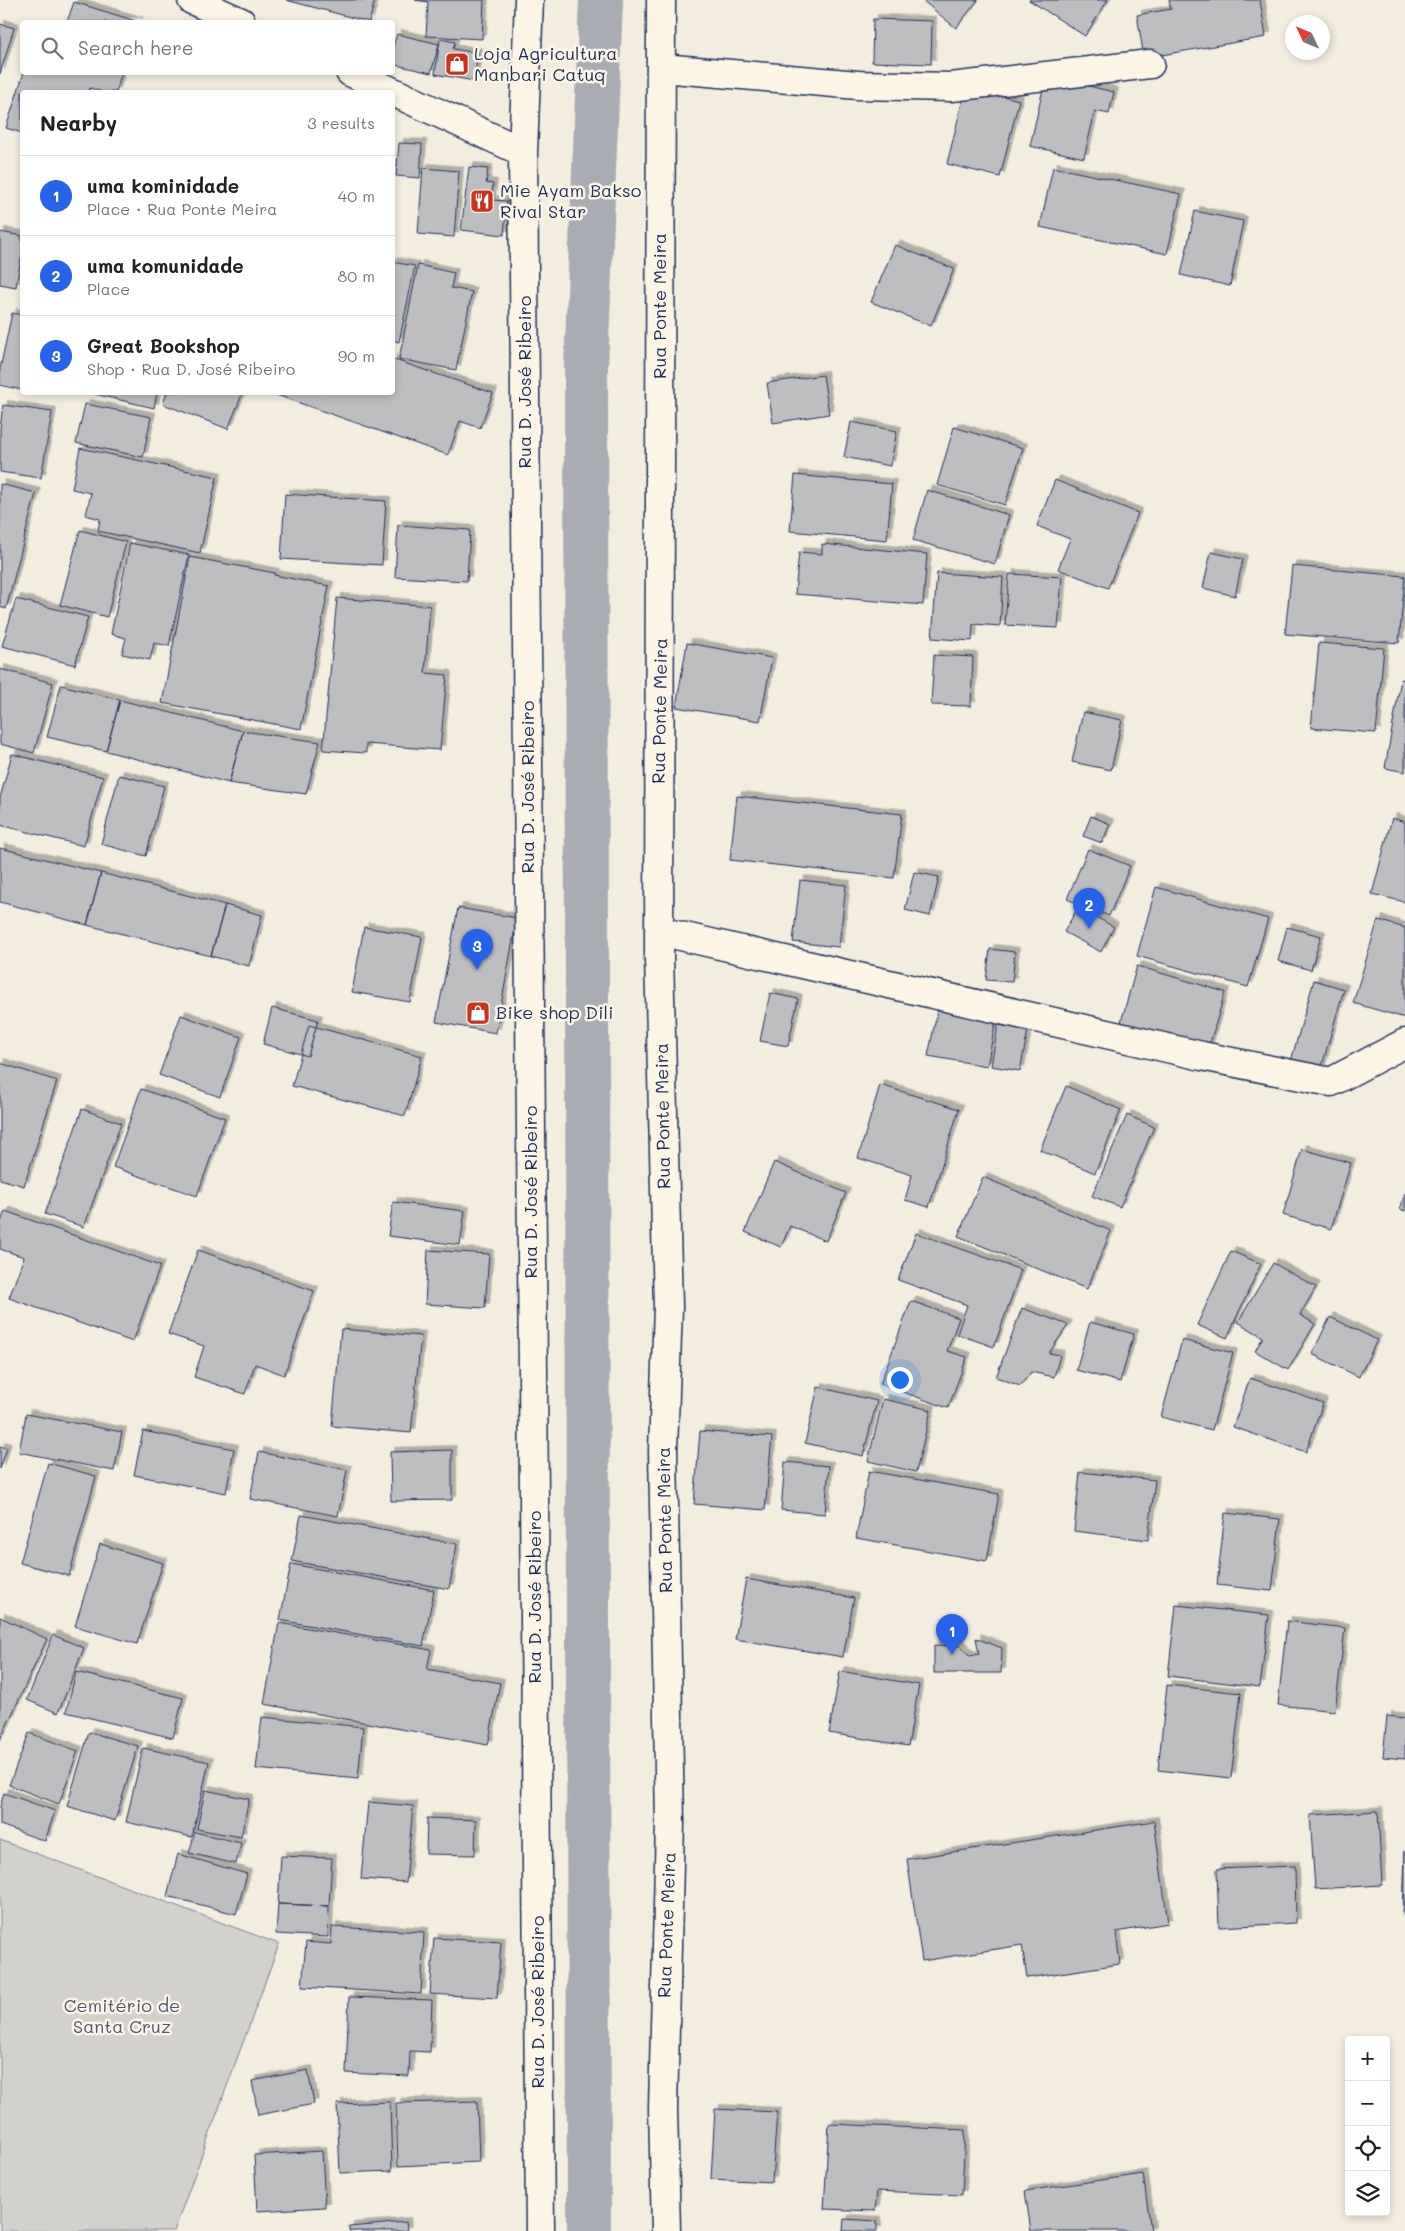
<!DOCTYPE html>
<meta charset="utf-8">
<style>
body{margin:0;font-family:Mali,sans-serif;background:#f2f2f2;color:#202124}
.controls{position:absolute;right:15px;bottom:15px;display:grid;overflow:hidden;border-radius:5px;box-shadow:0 2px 8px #0003}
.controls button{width:45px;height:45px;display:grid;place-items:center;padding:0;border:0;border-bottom:1px solid #e0e0e0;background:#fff;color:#202124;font:25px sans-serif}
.compass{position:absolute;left:1285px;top:15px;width:45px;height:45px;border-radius:50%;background:#fff;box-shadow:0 2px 8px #0003;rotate:314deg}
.you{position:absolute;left:899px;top:1379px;width:18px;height:18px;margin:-12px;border:4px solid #fff;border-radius:50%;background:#1a73e8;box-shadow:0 0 0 8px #1a73e833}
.badge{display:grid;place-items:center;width:32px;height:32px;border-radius:50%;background:#2563eb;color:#fff;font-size:16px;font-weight:700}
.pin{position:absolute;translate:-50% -41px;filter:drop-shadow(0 1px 2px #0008)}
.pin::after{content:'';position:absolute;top:26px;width:18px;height:15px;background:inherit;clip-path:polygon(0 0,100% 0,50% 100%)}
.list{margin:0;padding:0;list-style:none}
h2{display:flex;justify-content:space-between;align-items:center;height:65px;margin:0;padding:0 20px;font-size:21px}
h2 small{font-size:16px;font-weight:400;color:#757577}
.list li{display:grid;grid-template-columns:32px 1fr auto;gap:15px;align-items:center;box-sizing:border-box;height:80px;padding:0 20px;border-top:1px solid #e0e0e0}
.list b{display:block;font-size:19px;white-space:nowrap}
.list p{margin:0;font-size:16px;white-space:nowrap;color:#757577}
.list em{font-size:16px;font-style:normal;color:#757577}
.icon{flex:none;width:28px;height:28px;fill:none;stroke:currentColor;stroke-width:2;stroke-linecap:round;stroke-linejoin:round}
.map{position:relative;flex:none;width:1405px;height:2231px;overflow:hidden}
.search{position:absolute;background:#fff;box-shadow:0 2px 8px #0003;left:20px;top:20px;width:375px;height:55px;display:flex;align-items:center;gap:12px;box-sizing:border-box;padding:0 18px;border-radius:5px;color:#757577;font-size:19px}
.panel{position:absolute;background:#fff;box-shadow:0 2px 8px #0003;left:20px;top:90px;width:375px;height:305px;border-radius:5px}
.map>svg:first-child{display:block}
.green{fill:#d3d1cc;stroke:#778095}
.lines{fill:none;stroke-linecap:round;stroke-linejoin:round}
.canal{stroke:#a9acb3;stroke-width:44}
.building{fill:#bebec0;stroke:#1b2f5e;filter:url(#shadow)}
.minor-casing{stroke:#1b2f5e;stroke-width:31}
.minor{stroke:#fcf5e5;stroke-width:28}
.labels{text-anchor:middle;stroke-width:5;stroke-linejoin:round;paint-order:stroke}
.poi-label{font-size:18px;fill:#1b2f5e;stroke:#fcf5e5;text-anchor:start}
.street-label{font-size:18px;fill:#1b2f5e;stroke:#fcf5e5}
.park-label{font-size:18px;fill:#49587a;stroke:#fcf5e5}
</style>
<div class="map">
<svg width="1405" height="2231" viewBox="0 0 1405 2231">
<defs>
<filter id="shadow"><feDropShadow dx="4.5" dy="-4.5" stdDeviation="0" flood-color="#0004"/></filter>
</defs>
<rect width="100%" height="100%" fill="#f3ede0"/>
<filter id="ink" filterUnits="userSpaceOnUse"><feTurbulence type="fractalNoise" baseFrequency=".02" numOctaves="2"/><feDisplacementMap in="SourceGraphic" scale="10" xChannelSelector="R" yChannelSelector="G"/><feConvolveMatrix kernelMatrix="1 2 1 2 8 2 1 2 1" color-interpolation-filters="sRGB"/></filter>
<g filter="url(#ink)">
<path class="green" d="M0 1840 279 1944 174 2231H0Z"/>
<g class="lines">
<path class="canal" d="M589 2231 586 367 601 0"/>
</g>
<path class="building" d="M286 0H375L369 22Z
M415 0H484L482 39 426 36 428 2Z
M922 0H978L956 28Z
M1029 0H1108L1085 36Z
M1169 0H1260L1266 37 1144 58 1137 15 1171 9Z
M74 2 139 22H67Z
M873 19 932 21 931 64 872 62Z
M0 24 14 28 0 74Z
M397 34 439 44 431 73 392 64V50Z
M440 39 455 42 453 49 478 53 474 81 435 74Z
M24 72H122L116 92H103L90 88 88 92H22V133L6 128Z
M1046 76 1114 92 1109 114 1095 111 1084 158 1030 146Z
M966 87 1019 100 1000 177 947 164Z
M399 143 422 144 420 178 396 176Z
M469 167 488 169 486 183 493 184 491 200 507 201 504 235 461 230Z
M1053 167 1181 194 1167 254 1040 227Z
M423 168 459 171 454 237 418 234Z
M1195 211 1243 221 1230 286 1181 275Z
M0 232 22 236V253L16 287 0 284Z
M895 245 954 269 931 326 871 302Z
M392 262 415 266 399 342 392 340Z
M418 265 454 273 451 288 472 292 456 370 399 359Z
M12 313 22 315V390L0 385V369Z
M392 359 493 393 480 428 460 421 448 455 268 392H392Z
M823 375 829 414 773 423 767 383Z
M86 392H157L154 408Z
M167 392H243L228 429 163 404Z
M85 404 151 417 143 457 76 443Z
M3 405 52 412 41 478 0 472V428Z
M851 422 897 431 890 466 844 457Z
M954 427 1023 448 1005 505 937 485Z
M80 448 217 477 200 553 98 531 100 519 86 515 91 493 72 489Z
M795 475 892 484 887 540 790 531Z
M1055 480 1138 513 1108 588 1058 569 1070 539 1037 526Z
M0 484 36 493 6 609 0 607Z
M927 490 1009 515 995 564 913 540Z
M285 494 386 501 382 565 281 559Z
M398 525 470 530 467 581 395 577Z
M80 530 126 542 107 617 60 605Z
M130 543 189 555 169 646 154 643 150 660 122 654 126 638 111 634Z
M822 544 927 554 923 605 795 594 799 552 822 554Z
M1211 552 1243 559 1235 596 1203 588Z
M190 557 275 573 274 575 329 586 301 729 162 703Z
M1292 566 1405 576 1399 643 1285 634Z
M937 573 1003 577 1000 626 973 624 972 641 932 638Z
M1009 574 1062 577 1058 628 1005 625Z
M337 598 430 606 425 673 447 675 440 750 366 744V753L323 750Z
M16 599 88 617 75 665 2 646Z
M687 643 772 658 760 721 676 707Z
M1319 643 1384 648 1376 733 1311 728Z
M934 655 973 657 971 706 931 705Z
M0 669 53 683 34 753 0 744Z
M1401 679 1405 680V772L1385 768Z
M61 685 120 700 106 751 47 737Z
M120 700 243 731 229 783 106 751Z
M1083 712 1122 720 1111 770 1072 762Z
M243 731 320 742 306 794 229 783Z
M12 754 103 777 84 846 0 825V798Z
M119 775 164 786 146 856 101 844Z
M737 796 902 814 894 878 730 860Z
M1091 816 1110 824 1102 843 1083 836Z
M1392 818 1405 822V902L1372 894Z
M0 848 101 873 87 925 0 902Z
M1088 849 1130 866 1109 916 1067 899Z
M914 872 939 877 930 916 905 910Z
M101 873 225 905 211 956 87 925Z
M800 880 846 885 839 947 793 942Z
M1156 887 1268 919 1248 987 1137 956Z
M225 905 262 915 249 966 211 956Z
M1078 907 1114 927 1101 952 1064 932Z
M458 908 517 918 496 1033 436 1022Z
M1378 920 1405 928V1018L1353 1003Z
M364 927 422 937 410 1002 352 992Z
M1287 927 1321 936 1311 970 1278 961Z
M990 949 1015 952 1012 982 986 980Z
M1137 966 1225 992 1209 1047 1121 1022Z
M1314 980 1344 989 1321 1069 1291 1061Z
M770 993 798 999 788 1046 760 1041Z
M939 1003 997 1014 987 1066 928 1056Z
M272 1008 318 1020 308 1056 263 1044Z
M181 1015 241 1037 220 1097 159 1075Z
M309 1025 422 1056 405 1116 292 1086Z
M998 1025 1028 1030 1020 1071 991 1066Z
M0 1063 57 1081 24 1186 0 1179Z
M880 1085 959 1109 929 1207 905 1200 912 1175 858 1158Z
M1066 1086 1121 1110 1095 1173 1040 1150Z
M141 1089 225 1118 197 1196 113 1167Z
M82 1109 121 1123 84 1227 45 1214Z
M1127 1115 1154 1127 1120 1207 1092 1196Z
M1302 1149 1351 1163 1331 1229 1283 1215Z
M774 1162 846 1193 826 1241 790 1226 781 1247 745 1232Z
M983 1177 1111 1231 1087 1289 958 1236Z
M1405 1193V1211L1400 1209Z
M393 1202 465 1211 460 1245 388 1236Z
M5 1211 160 1266 133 1342 9 1298 24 1257 0 1249V1225Z
M916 1233 1021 1270 994 1347 957 1334 967 1305 898 1280Z
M198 1250 314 1291 284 1375 255 1364 245 1394 194 1377 204 1346 168 1334Z
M428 1250 489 1254 485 1308 425 1304Z
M1231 1251 1261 1264 1227 1338 1197 1325Z
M1273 1263 1316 1287 1300 1315 1315 1324 1288 1370 1255 1351 1263 1337 1238 1322Z
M911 1301 959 1318 947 1351 967 1357 948 1408 880 1384Z
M1022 1308 1068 1325 1049 1353 1060 1355 1054 1377 1031 1372 1020 1386 996 1377Z
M1330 1317 1377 1340 1359 1377 1312 1354Z
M1090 1322 1134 1334 1120 1382 1076 1370Z
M341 1329 421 1336 411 1433 332 1426Z
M1182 1340 1233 1353 1212 1430 1161 1417Z
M1250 1378 1323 1403 1306 1452 1233 1427Z
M818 1387 877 1401 863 1456 805 1443Z
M883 1399 931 1410 916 1472 868 1461Z
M26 1414 122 1432 114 1471 19 1452Z
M143 1431 234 1449 226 1493 134 1475Z
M700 1431 772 1437 765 1510 694 1504Z
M0 1446 7 1448 0 1469Z
M452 1450V1500L391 1501 390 1452Z
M259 1452 347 1470 338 1516 250 1499Z
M785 1462 829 1466 825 1514 781 1510Z
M48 1463 96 1476 69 1576 20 1563Z
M869 1471 999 1494 987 1561 856 1538Z
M1080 1472 1155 1480 1148 1540 1074 1531Z
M1225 1513 1280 1519 1272 1591 1217 1585Z
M301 1515 457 1544 449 1589 292 1561Z
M100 1544 163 1563 137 1644 75 1626Z
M291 1564 434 1590 423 1646 280 1620Z
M746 1579 854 1598 843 1657 735 1639Z
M1176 1605 1269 1615 1260 1687 1168 1676Z
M0 1617 47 1639 0 1740Z
M1287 1621 1345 1628 1335 1711 1278 1705Z
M279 1623 431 1650 427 1669 500 1683 488 1745 264 1704Z
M53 1635 84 1648 58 1713 27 1700Z
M976 1638 1002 1648 1001 1673H934V1645L961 1646 970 1656 979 1654Z
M840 1671 919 1685 908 1746 829 1733Z
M76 1672 183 1698 173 1738 66 1712Z
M1167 1685 1241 1693 1231 1778 1158 1770Z
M1387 1716 1405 1718V1759L1383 1757Z
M262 1717 363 1727 358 1779 256 1769Z
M89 1732 138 1746 115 1821 67 1806Z
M29 1733 78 1751 59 1804 9 1785Z
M143 1748 209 1762 192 1837 126 1822Z
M205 1790 249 1799 241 1837 197 1829Z
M4 1793 55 1811 45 1841 0 1825V1807Z
M368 1802 413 1806 406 1882 361 1879Z
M1378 1811 1382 1885 1315 1889 1310 1815Z
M427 1818 476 1820 475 1855 426 1854Z
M1154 1821 1168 1923 1116 1932 1120 1964 1027 1978 1022 1945 922 1961 907 1859Z
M195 1832 241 1843 236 1864 189 1853Z
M1405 1851V1914H1403Z
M178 1854 247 1874 236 1914 167 1896Z
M281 1856 332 1858 329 1906 278 1904Z
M1295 1866 1296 1923 1219 1927 1217 1869Z
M278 1904 329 1906 328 1937 276 1934Z
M332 1927 424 1932 421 1994 302 1987 306 1942 331 1944Z
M434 1938 501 1942 497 1998 430 1994Z
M349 1997 432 2000 430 2052 410 2051 409 2076 346 2073Z
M308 2070 314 2104 258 2115 252 2081Z
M477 2101 479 2162 398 2166 396 2103Z
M390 2102 392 2171 340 2173 337 2104Z
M715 2109 777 2112 772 2182 711 2179Z
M829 2124 965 2130 962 2195 877 2191 875 2211 824 2209Z
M322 2151 325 2207 257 2211 254 2155Z
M1143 2174 1151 2231H1031L1025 2191Z
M844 2219 877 2221V2231H843Z
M406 2222 407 2231H349V2227Z"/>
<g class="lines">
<g class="minor-casing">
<path id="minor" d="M192 0 241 22
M529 0 523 152 540 2231
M661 0 659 957 668 1307 663 1450 670 1823 663 2109 666 2231
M662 68 858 85 951 87 1150 64
M350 72 523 152
M659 931 1202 1056 1331 1082 1405 1043"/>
</g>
<use href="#minor" class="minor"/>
</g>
</g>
<defs>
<g id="shop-square" transform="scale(1.25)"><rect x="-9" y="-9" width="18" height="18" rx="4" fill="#c8321e" stroke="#fcf5e5"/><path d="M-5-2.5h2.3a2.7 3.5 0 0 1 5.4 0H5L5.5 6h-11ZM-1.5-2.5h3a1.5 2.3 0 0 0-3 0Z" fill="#fff"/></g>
<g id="restaurant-square" transform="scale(1.25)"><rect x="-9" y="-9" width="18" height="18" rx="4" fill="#c8321e" stroke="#fcf5e5"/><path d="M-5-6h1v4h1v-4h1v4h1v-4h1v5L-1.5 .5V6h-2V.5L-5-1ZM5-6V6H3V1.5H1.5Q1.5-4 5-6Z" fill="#fff"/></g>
</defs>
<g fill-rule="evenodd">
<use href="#shop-square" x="457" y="64"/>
<use href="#restaurant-square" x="482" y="201"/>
<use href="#shop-square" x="478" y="1013"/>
</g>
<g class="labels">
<g class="poi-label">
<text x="474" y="60">Loja Agricultura<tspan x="474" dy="21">Manbari Catuq</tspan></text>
<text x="500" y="197">Mie Ayam Bakso<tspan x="500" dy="21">Rival Star</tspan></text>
<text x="496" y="1019">Bike shop Dili</text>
</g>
<g class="street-label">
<text transform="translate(660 306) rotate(-90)" y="6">Rua Ponte Meira</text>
<text transform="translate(525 382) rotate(-90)" y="6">Rua D. José Ribeiro</text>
<text transform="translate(660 711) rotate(-89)" y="6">Rua Ponte Meira</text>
<text transform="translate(528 787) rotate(-90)" y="6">Rua D. José Ribeiro</text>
<text transform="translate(663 1116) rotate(-91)" y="6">Rua Ponte Meira</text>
<text transform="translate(531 1192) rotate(-90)" y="6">Rua D. José Ribeiro</text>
<text transform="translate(665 1520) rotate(-91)" y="6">Rua Ponte Meira</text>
<text transform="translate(535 1597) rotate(-90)" y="6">Rua D. José Ribeiro</text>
<text transform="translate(667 1925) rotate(-88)" y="6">Rua Ponte Meira</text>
<text transform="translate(538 2002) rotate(-90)" y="6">Rua D. José Ribeiro</text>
</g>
<g class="park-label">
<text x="122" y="2012">Cemitério de<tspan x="122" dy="21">Santa Cruz</tspan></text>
</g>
</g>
</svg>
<div class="controls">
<button>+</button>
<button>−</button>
<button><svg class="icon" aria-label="locate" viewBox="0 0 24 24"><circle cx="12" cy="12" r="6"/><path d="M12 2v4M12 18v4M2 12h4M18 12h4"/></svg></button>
<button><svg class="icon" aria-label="layers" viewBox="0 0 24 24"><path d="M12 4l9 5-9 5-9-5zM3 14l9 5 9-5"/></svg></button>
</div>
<svg class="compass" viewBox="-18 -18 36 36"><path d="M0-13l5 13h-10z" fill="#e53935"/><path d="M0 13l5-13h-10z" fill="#757577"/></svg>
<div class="you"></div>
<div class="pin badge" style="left:952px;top:1655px">1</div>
<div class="pin badge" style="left:1089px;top:929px">2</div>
<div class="pin badge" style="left:477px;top:970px">3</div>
<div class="search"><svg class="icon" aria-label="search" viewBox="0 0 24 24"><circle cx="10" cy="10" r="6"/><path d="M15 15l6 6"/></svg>Search here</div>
<section class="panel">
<h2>Nearby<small>3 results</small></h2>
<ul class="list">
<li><span class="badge">1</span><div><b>uma kominidade</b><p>Place · Rua Ponte Meira</p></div><em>40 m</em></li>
<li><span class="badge">2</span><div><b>uma komunidade</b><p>Place</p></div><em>80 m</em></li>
<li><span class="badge">3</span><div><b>Great Bookshop</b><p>Shop · Rua D. José Ribeiro</p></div><em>90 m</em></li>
</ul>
</section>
</div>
